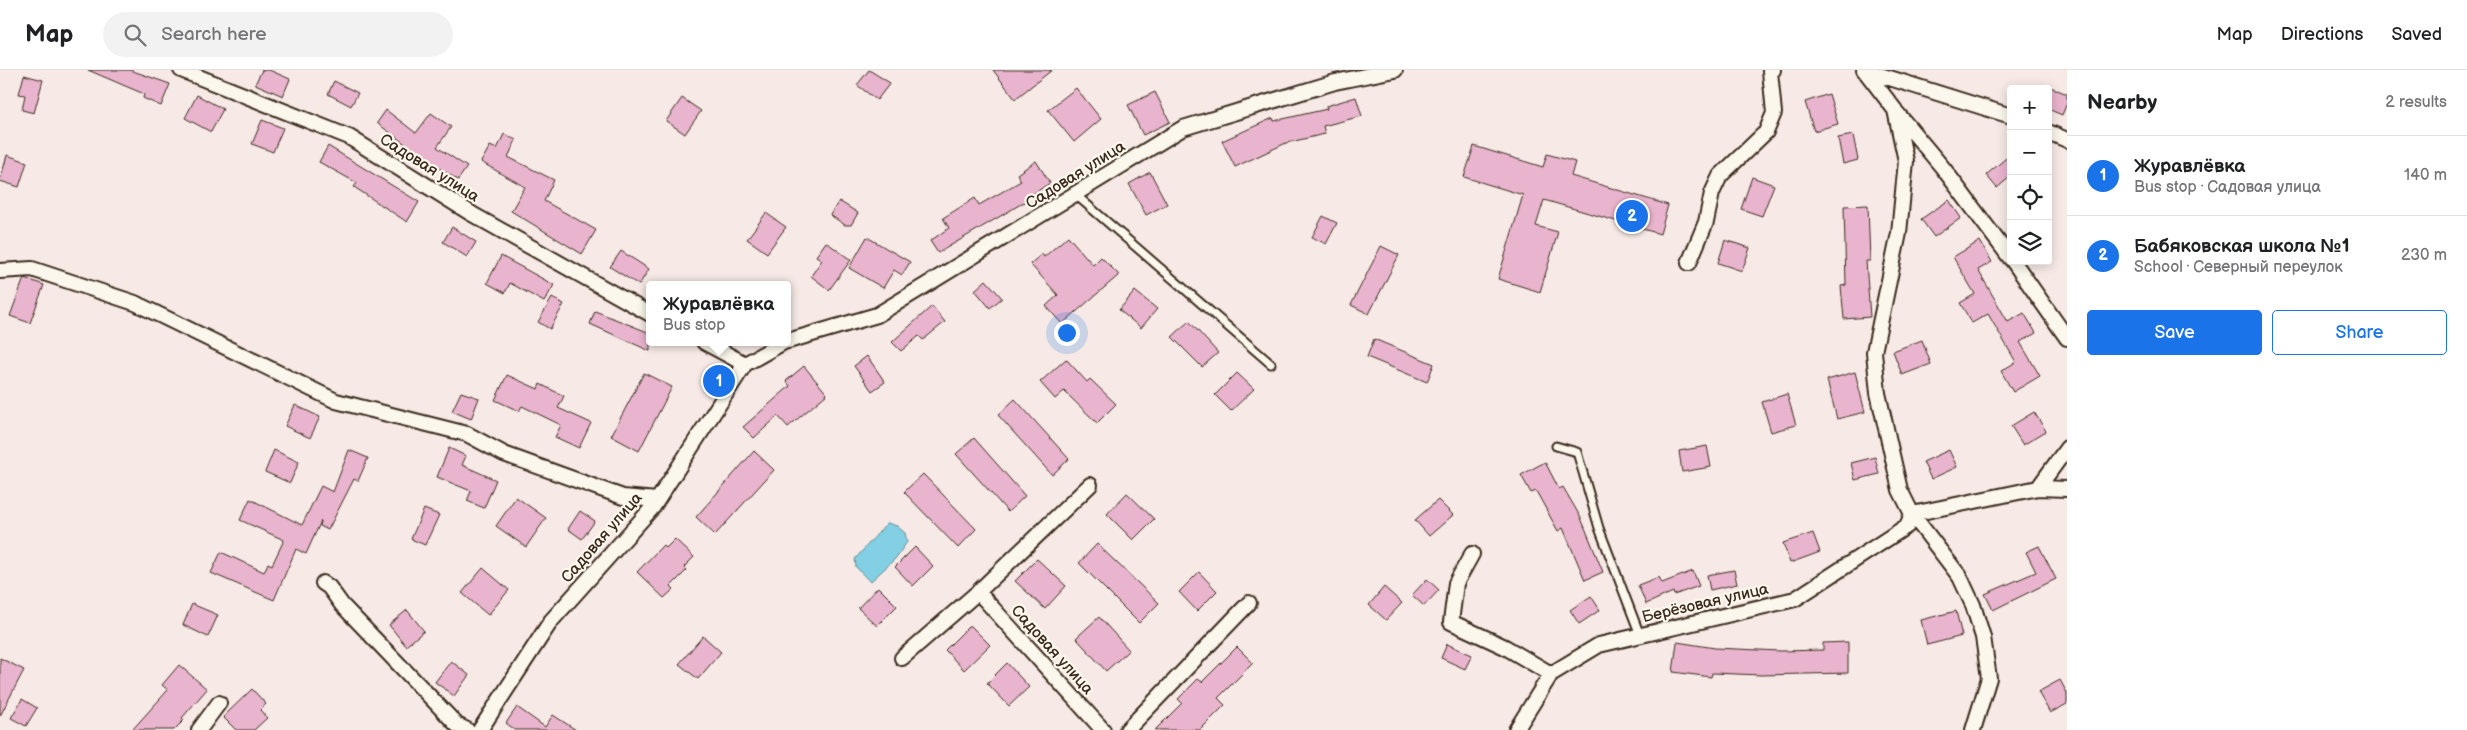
<!DOCTYPE html>
<meta charset="utf-8">
<style>
body{margin:0;font-family:"Balsamiq Sans",sans-serif;background:#f2f2f2;color:#202124}
.controls{position:absolute;right:15px;top:15px;display:grid;overflow:hidden;border-radius:5px;box-shadow:0 2px 12px #0003}
.controls button{width:45px;height:45px;display:grid;place-items:center;padding:0;border:0;border-bottom:1px solid #e0e0e0;background:#fff;color:#202124;font:25px sans-serif}
.you{position:absolute;left:1066px;top:262px;width:18px;height:18px;margin:-12px;border:4px solid #fff;border-radius:50%;background:#1a73e8;box-shadow:0 0 0 8px #1a73e833}
.badge{display:grid;place-items:center;width:32px;height:32px;border-radius:50%;background:#1a73e8;color:#fff;font-size:16px;font-weight:700}
.pin{position:absolute;translate:-50% -50%;border:2px solid #fff;box-shadow:0 1px 5px #0006}
.popup{position:absolute;left:646px;top:211px;width:145px;height:65px;box-sizing:border-box;display:grid;place-content:center;border-radius:5px;background:#fff;filter:drop-shadow(0 1px 4px #0005);font-size:16px;white-space:nowrap;color:#757577}
.popup b{font-size:19px;color:#202124}
.popup::after{content:'';position:absolute;left:50%;top:100%;margin-left:-10px;border:10px solid transparent;border-top-color:#fff}
.list{margin:0;padding:0;list-style:none}
h2{display:flex;justify-content:space-between;align-items:center;height:65px;margin:0;padding:0 20px;font-size:21px}
h2 small{font-size:16px;font-weight:400;color:#757577}
.list li{display:grid;grid-template-columns:32px 1fr auto;gap:15px;align-items:center;box-sizing:border-box;height:80px;padding:0 20px;border-top:1px solid #e0e0e0}
.list b{display:block;font-size:19px;white-space:nowrap}
.list p{margin:0;font-size:16px;white-space:nowrap;color:#757577}
.list em{font-size:16px;font-style:normal;color:#757577}
.actions{display:flex;gap:10px;padding:15px 20px}
.actions a{flex:1;padding:11px 0;border:1px solid #1a73e8;border-radius:5px;text-align:center;font-size:18px;color:#1a73e8}
.actions .main{background:#1a73e8;color:#fff}
.icon{flex:none;width:28px;height:28px;fill:none;stroke:currentColor;stroke-width:2;stroke-linecap:round;stroke-linejoin:round}
.map{position:relative;flex:none;width:2067px;height:660px;overflow:hidden}
header{display:flex;align-items:center;gap:30px;box-sizing:border-box;height:70px;padding:0 25px;background:#fff;border-bottom:1px solid #e0e0e0}
header strong{font-size:24px}
nav{display:flex;gap:28px;margin-inline-start:auto;font-size:18px}
.search{width:350px;height:45px;background:#f2f2f2;display:flex;align-items:center;gap:12px;box-sizing:border-box;padding:0 18px;border-radius:28px;color:#757577;font-size:19px}
main{display:flex}
aside{flex:1;background:#fff}
.map>svg:first-child{display:block}
.water{fill:#83cfe3;stroke:#668d94}
.building{fill:#e9b4cd;stroke:#3b2a1e}
.lines{fill:none;stroke-linecap:round;stroke-linejoin:round}
.service-casing{stroke:#3b2a1e;stroke-width:11}
.minor-casing{stroke:#3b2a1e;stroke-width:18}
.service{stroke:#fbf7ec;stroke-width:7}
.minor{stroke:#fbf7ec;stroke-width:14}
.labels{text-anchor:middle;stroke-width:4.5;stroke-linejoin:round;paint-order:stroke}
.street-label{font-size:16px;fill:#3b2a1e;stroke:#fbf7ec}
</style>
<header>
<strong>Map</strong>
<div class="search"><svg class="icon" aria-label="search" viewBox="0 0 24 24"><circle cx="10" cy="10" r="6"/><path d="M15 15l6 6"/></svg>Search here</div>
<nav><a>Map</a><a>Directions</a><a>Saved</a></nav>
</header>
<main>
<div class="map">
<svg width="2067" height="660" viewBox="0 0 2067 660">
<rect width="100%" height="100%" fill="#f7eae6"/>
<filter id="ink" filterUnits="userSpaceOnUse"><feTurbulence type="fractalNoise" baseFrequency=".02" numOctaves="2"/><feDisplacementMap in="SourceGraphic" scale="10" xChannelSelector="R" yChannelSelector="G"/><feConvolveMatrix kernelMatrix="1 2 1 2 8 2 1 2 1" color-interpolation-filters="sRGB"/></filter>
<g filter="url(#ink)">
<path class="water" d="M887 453 897 456 905 463 907 472 895 489 870 512 856 497 855 489Z"/>
<path class="building" d="M88 0H130L170 14 161 36 143 28 144 24Z
M262 0H269L290 9 283 26 255 14Z
M869 0 890 13 877 30 857 15Z
M993 0H1052L1015 29Z
M24 5 43 10 34 43 22 40 25 25 19 24Z
M334 11 358 23 351 36 328 24Z
M2048 16 2067 24V33L2062 45 2048 39Z
M1076 18 1101 49 1074 72 1048 40Z
M1155 22 1170 52 1143 65 1128 35Z
M1829 24 1838 54 1814 61 1805 32Z
M197 25 223 39 211 62 185 48Z
M1356 27 1362 46 1323 56 1325 64 1286 73 1235 97 1222 71 1273 48 1274 51 1327 39 1326 36Z
M682 28 701 41 685 64 666 51Z
M386 40 416 63 431 43 451 57 437 77 467 97 458 110 406 78 408 76 377 53Z
M262 50 283 58 273 82 252 74Z
M504 64 516 70 508 87 554 110 544 131 596 160 582 184 511 141 525 117 481 92 490 76 497 79Z
M1853 65 1858 90 1843 94 1838 68Z
M328 76 419 132 407 152 354 117 357 113 319 92Z
M1474 76 1543 97 1547 84 1575 92 1571 106 1668 135 1660 164 1544 130 1536 156 1558 162 1540 222 1498 209 1523 125 1464 107Z
M2011 84V106L1997 118 1986 105Z
M7 85 27 92 19 117 0 111Z
M1036 91 1050 113 1025 129 1026 131 938 183 930 171 949 158 943 148 975 128 979 135 1021 111 1017 104Z
M1150 102 1167 134 1146 145 1129 114Z
M1752 107 1774 115 1762 146 1741 139Z
M1949 130 1961 148 1934 167 1921 149Z
M839 131 858 143 851 155H845L830 145Z
M1868 135 1870 191H1866L1870 247 1844 249 1841 216 1846 215 1844 136Z
M766 143 786 157 767 183 747 169Z
M1323 146 1337 153 1326 174 1312 167Z
M452 157 476 172 467 187 443 172Z
M1068 166 1093 195 1101 187 1119 205 1062 254 1046 236 1058 225 1030 194 1042 184 1044 187Z
M867 167 910 192 902 205 894 200 883 218 849 198Z
M1725 170 1750 178 1742 201 1718 193Z
M1980 171 1992 192 1978 200 2008 252 2024 243 2036 263 2020 272 2040 306 2013 322 2001 301 2016 292 1988 244 1972 253 1960 233 1975 224 1953 187Z
M826 172 851 190 829 220 811 206 822 190 816 186Z
M1381 176 1399 185 1369 244 1351 235Z
M621 181 649 199 639 215 610 197Z
M501 186 554 215 544 232 510 213 505 223 487 213Z
M24 208 44 215 30 253 10 246Z
M986 210 1002 228 990 238 975 220Z
M1135 221 1157 239 1141 258 1119 240Z
M552 228 564 234 550 259 538 252Z
M932 236 945 252 923 270 919 266 901 281 892 272Z
M595 241 650 263V281L590 254Z
M1189 251 1218 283 1202 297 1172 267Z
M1374 269 1434 294 1427 312 1367 287Z
M1922 270 1931 294 1902 305 1893 281Z
M867 286 885 312 872 321 854 296Z
M1066 289 1087 312 1090 309 1116 334 1097 353 1064 321 1055 329 1040 312Z
M804 296 827 324 788 357 778 346 754 368 743 357 790 316 786 311Z
M1855 302 1865 342 1837 349 1827 310Z
M644 303 672 317 639 381 611 366Z
M1237 303 1254 319 1231 341 1215 325Z
M507 305 538 319 540 314 564 326 558 338 591 353 579 378 555 367 561 355 522 336 519 341 495 330Z
M461 322 479 328 471 349 452 341Z
M1787 324 1796 355 1771 362 1762 332Z
M1015 329 1069 389 1052 405 998 345Z
M295 335 320 347 310 368 285 356Z
M2034 342 2046 361 2023 375 2011 356Z
M974 368 1025 426 1008 442 956 384Z
M1707 376 1711 397 1682 402 1679 381Z
M449 378 466 386 462 395 496 410 484 438 467 431 471 421 437 407Z
M274 380 299 392 290 413 265 402Z
M349 380 368 388 358 411 354 409 328 460 320 456 321 451 306 484 296 479 274 530 211 503 221 482 264 502 268 493 272 495 284 470 240 450 250 429 302 455 321 416 333 422Z
M1949 380 1957 397 1931 409 1923 392Z
M754 381 774 400 715 465 696 447Z
M1875 387 1879 404 1855 410 1851 393Z
M1545 392 1559 419 1563 417 1581 448 1603 502 1585 510 1563 458 1558 461 1536 421 1531 423 1521 405Z
M923 404 976 459 958 478 904 422Z
M1127 423 1154 449 1133 470 1107 444Z
M516 427 546 448 526 477 496 456Z
M1438 430 1453 445 1429 466 1415 450Z
M424 439 439 445 425 475 411 469Z
M580 441 595 451 582 469 568 459Z
M1813 463 1820 482 1790 493 1783 473Z
M675 469 694 487 684 497 687 500 671 516 674 519 664 528 637 502 663 475 666 478Z
M1097 474 1159 533 1139 553 1079 493Z
M2039 476 2056 509 1993 540 1985 524 2036 502 2026 482Z
M915 477 933 496 913 516 895 497Z
M1037 489 1066 516 1045 539 1015 511Z
M483 498 509 520 488 545 462 523Z
M1734 500 1737 514 1710 520 1707 505Z
M1693 501 1699 516 1674 525 1673 522 1646 534 1638 515 1659 507 1662 513Z
M1199 502 1217 521 1197 541 1179 522Z
M1427 509 1439 520 1424 536 1412 525Z
M878 517 897 536 877 556 858 538Z
M1384 517 1402 533 1386 550 1369 535Z
M1591 526 1600 540 1579 554 1570 540Z
M192 534 218 545 208 567 183 555Z
M407 540 424 561 406 576 389 555Z
M1956 541 1962 566 1927 575 1921 550Z
M1099 547 1129 580 1106 601 1076 568Z
M970 555 990 575 964 600 945 580Z
M703 566 721 582 698 609 679 594Z
M1677 572 1715 578 1781 581 1823 580V573L1848 572V603L1761 605 1712 603 1711 607 1673 602Z
M1447 574 1472 585 1465 599 1441 588Z
M1237 577 1253 593 1218 628 1225 635 1200 660H1155L1182 633 1178 629 1198 609 1202 612Z
M0 588 24 600 0 646Z
M451 591 469 605 454 626 435 612Z
M1007 593 1029 617 1009 636 987 613Z
M179 595 207 619 182 648 184 650 174 660H132L168 620 162 615Z
M2060 610 2067 623V634L2050 643 2038 622Z
M252 619 266 634 260 640 267 648 254 660H236L223 647Z
M22 629 37 638 26 656 11 648Z
M517 637 545 657 553 645 576 660H515L506 653Z"/>
<g class="lines">
<g class="service-casing">
<path id="service" d="M1076 125 1271 294
M1556 376 1577 382 1599 458 1640 565"/>
</g>
<g class="minor-casing">
<path id="minor" d="M181 0 349 67 472 144 650 244
M1864 0 2011 46
M1865 1 1895 40 1906 91 1899 163 1874 282 1878 323 1900 420 1912 444 1960 507 1973 535 1983 567 1989 608 1973 660
M1897 43 1943 98 2011 189
M2048 62 2067 70
M2013 191 2067 268
M1689 193 1706 152 1712 123 1720 106 1766 62 1774 43 1770 1 1773 0
M0 201 32 199 135 233 336 331 467 364 504 384 623 427 657 430
M788 271 877 245 1183 58 1335 12 1395 0
M704 272 745 294
M2038 418 2067 419
M1912 444 2038 418 2067 378
M1472 484 1456 513 1451 552 1505 577 1551 604
M323 513 329 517 342 535 457 655 467 660
M978 522 1103 660
M902 588 978 522 1090 415
M199 660 219 633
M480 660 551 551 653 437 745 294 784 272
M1127 660 1249 533
M1516 660 1551 604 1599 575 1795 529 1907 456 1912 444"/>
</g>
<use href="#service" class="service"/>
<use href="#minor" class="minor"/>
</g>
</g>
<g class="labels">
<g class="street-label">
<text transform="translate(430 97) rotate(32)" y="6">Садовая улица</text>
<text transform="translate(1075 104) rotate(-32)" y="6">Садовая улица</text>
<text transform="translate(601 467) rotate(-49)" y="6">Садовая улица</text>
<text transform="translate(1705 532) rotate(-13)" y="6">Берёзовая улица</text>
<text transform="translate(1053 579) rotate(48)" y="6">Садовая улица</text>
</g>
</g>
</svg>
<div class="controls">
<button>+</button>
<button>−</button>
<button><svg class="icon" aria-label="locate" viewBox="0 0 24 24"><circle cx="12" cy="12" r="6"/><path d="M12 2v4M12 18v4M2 12h4M18 12h4"/></svg></button>
<button><svg class="icon" aria-label="layers" viewBox="0 0 24 24"><path d="M12 4l9 5-9 5-9-5zM3 14l9 5 9-5"/></svg></button>
</div>
<div class="you"></div>
<div class="pin badge" style="left:719px;top:311px">1</div>
<div class="popup"><b>Журавлёвка</b>Bus stop</div>
<div class="pin badge" style="left:1632px;top:146px">2</div>
</div>
<aside>
<h2>Nearby<small>2 results</small></h2>
<ul class="list">
<li><span class="badge">1</span><div><b>Журавлёвка</b><p>Bus stop · Садовая улица</p></div><em>140 m</em></li>
<li><span class="badge">2</span><div><b>Бабяковская школа №1</b><p>School · Северный переулок</p></div><em>230 m</em></li>
</ul>
<div class="actions"><a class="main">Save</a><a>Share</a></div>
</aside>
</main>
